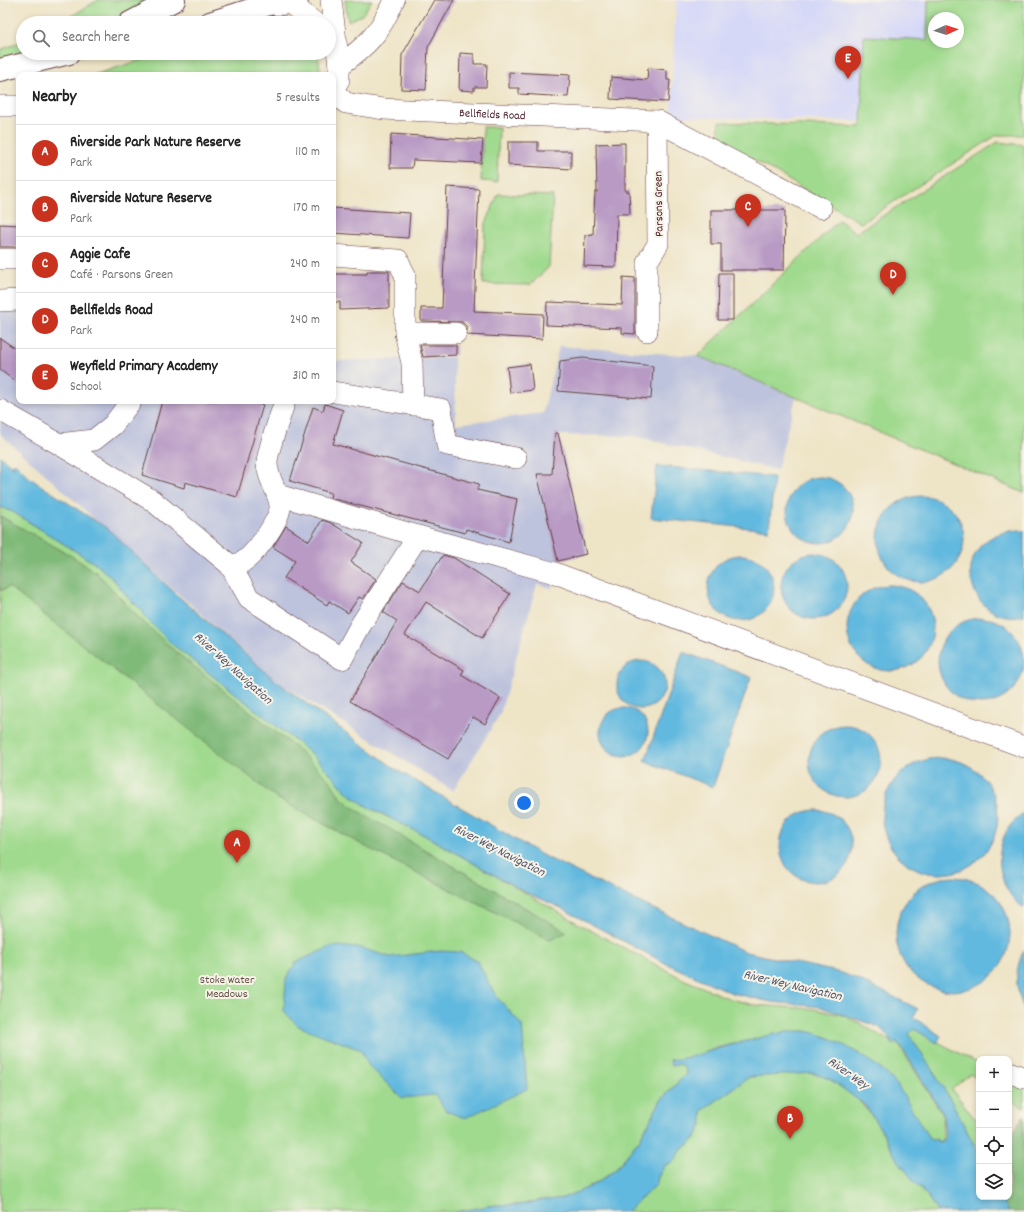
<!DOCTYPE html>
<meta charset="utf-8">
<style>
body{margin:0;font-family:Dekko,sans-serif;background:#f6f6f6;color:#222}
.controls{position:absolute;right:12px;bottom:12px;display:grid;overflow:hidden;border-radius:8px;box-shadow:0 2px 6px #0003}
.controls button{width:36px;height:36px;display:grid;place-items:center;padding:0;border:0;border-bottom:1px solid #e0e0e0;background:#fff;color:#222;font:20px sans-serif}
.compass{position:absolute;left:928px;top:12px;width:36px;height:36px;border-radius:50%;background:#fff;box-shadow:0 2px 6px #0003;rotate:87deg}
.you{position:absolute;left:524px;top:803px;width:14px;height:14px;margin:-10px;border:3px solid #fff;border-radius:50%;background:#1a73e8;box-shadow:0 0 0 6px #1a73e833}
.badge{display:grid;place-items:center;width:26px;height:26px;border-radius:50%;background:#c8321e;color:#fff;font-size:13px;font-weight:700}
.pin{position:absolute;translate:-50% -33px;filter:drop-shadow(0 1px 2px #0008)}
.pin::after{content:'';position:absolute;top:21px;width:14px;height:12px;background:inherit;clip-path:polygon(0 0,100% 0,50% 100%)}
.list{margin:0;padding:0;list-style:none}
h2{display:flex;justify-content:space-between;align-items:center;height:52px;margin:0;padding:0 16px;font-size:17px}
h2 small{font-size:13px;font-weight:400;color:#767676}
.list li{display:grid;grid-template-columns:26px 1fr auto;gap:12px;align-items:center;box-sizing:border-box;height:56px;padding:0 16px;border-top:1px solid #e0e0e0}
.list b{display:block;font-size:15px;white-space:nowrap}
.list p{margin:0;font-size:13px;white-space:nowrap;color:#767676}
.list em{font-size:13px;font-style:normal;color:#767676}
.icon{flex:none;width:22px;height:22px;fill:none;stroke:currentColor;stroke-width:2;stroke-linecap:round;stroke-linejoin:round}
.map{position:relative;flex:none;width:1024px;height:1212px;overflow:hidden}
.search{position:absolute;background:#fff;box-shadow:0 2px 6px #0003;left:16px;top:16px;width:320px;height:44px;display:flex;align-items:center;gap:10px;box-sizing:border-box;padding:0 14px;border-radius:22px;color:#767676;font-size:15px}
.panel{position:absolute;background:#fff;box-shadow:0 2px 6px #0003;left:16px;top:72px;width:320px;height:332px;border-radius:8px}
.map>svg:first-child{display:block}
.built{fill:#d6d8f8;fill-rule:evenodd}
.industrial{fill:#bec3dd}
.green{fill:#a0da8e;stroke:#757c5c;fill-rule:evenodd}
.forest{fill:#80ba79;stroke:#656c52}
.water{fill:#62b9df;stroke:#566c85}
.building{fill:#b89ac4}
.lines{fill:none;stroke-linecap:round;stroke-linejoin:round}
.minor-casing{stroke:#633d42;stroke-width:22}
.major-casing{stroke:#633d42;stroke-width:24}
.minor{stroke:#fff;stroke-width:21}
.major{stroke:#fff;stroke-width:22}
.labels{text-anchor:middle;stroke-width:4;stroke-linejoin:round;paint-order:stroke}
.street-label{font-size:12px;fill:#4a1f2b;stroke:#f7f3e8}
.park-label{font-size:12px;fill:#604e44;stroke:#f7f3e8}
.water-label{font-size:13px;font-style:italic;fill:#52556a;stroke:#f7f3e8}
</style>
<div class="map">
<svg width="1024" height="1212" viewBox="0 0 1024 1212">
<rect width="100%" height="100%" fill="#f7f3e8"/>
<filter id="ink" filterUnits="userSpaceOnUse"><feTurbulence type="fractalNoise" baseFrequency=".025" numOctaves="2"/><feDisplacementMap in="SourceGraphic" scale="8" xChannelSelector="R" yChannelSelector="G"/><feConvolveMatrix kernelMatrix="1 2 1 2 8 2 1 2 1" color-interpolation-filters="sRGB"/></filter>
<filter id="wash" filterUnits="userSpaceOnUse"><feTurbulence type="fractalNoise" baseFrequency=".012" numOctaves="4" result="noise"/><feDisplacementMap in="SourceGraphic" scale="16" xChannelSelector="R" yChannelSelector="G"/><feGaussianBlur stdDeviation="0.9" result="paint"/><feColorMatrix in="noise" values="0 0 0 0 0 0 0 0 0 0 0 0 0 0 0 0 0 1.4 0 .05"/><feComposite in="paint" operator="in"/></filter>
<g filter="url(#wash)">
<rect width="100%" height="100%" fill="#eee4c6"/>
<path class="built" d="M676 0H1024V126L671 116ZM934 18H958V42H934Z"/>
<path class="industrial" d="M19 291V401H333V361L454 357 456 424 543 413 559 346 698 356 796 397 777 470 634 436 559 435 588 554 560 561 555 573 552 588 537 584 500 714 453 791 276 681 0 434V292Z"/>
<path class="green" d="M98 0H158L110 23H60Z
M345 0H372L362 15 348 21Z
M928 0H1024V135H997L861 223 719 139V122L861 127 864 36 927 40ZM934 18H958V42H934Z
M23 41V53H31L0 61V50Z
M164 53H318L320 70 318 75H93Z
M483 127H499L497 182 481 181Z
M998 142 1024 145V493L698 356 839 220 856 233Z
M498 194 553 196 549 267 530 285 483 284 485 226Z
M0 507 13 512 96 564 115 581 130 600 143 611 145 617 173 645 311 753 349 794 368 807 426 836 588 929 685 980 728 998 754 1005 814 1009 842 1015 860 1023 887 1040 889 1039 893 1045 896 1041 942 1113 943 1139 936 1143 929 1138 877 1066 827 1037 805 1031 781 1033 716 1048 687 1059 670 1060C677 1063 686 1065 686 1074L661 1100 640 1139 615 1170 597 1183 585 1189 560 1199 542 1200 520 1205H495L455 1212H0Z
M914 1029 979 1064V1080L970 1074 952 1089 978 1123 979 1154 948 1095 912 1042 909 1033Z
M799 1072C838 1073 866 1103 884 1135 888 1142 891 1150 895 1156 909 1175 925 1192 938 1212H626L656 1185 658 1177 665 1165 673 1162 682 1149 691 1143 702 1125V1111L749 1077Z
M1009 1077 1024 1083V1108L1009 1099Z"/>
<path class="forest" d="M0 516 70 555 97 573 136 615 176 652 301 752 331 782 341 798 358 811 567 932 550 940 368 848 278 799 9 587 0 591Z
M1024 1115V1212H1009L1001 1197H1009V1139Z"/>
<path class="water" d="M0 456 14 468 12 465 15 463 31 479 108 529 178 596 276 681 397 770 542 855 630 898 746 952 842 973 864 982 918 1009 913 1017 941 1036 937 1043 914 1029 909 1034 948 1095 979 1154V1197H1001L1009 1212H938L925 1193 922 1192V1189L914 1182 895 1156 884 1134 865 1105 831 1080 814 1073 749 1077 702 1111V1125L697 1135 691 1143 682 1149 673 1162 665 1165 658 1177 656 1185 626 1212H455L495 1205H520L542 1200 560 1199 585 1189 597 1183 615 1170 640 1139 661 1100 686 1074V1071L681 1064 671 1066 670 1060C693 1058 713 1049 735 1044 757 1039 781 1030 804 1031 830 1033 881 1064 897 1085 909 1102 918 1121 929 1138L933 1141 934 1139H937V1142L943 1141 945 1138 943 1113 902 1048 896 1041 893 1044 885 1033 879 1027 821 1007 771 1002 732 993 667 964 559 907 521 890 426 836 368 807 349 794 311 753 173 645 145 617 143 611 130 600 115 581 96 564 13 512 0 507Z
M657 466 774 477 769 530 651 518Z
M787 510a33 33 0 1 1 66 0a33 33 0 1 1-66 0Z
M878 539a43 43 0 1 1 86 0a43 43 0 1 1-86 0Z
M1019 530 1024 531V615C965 629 944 534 1019 530Z
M781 586a33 33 0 1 1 66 0a33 33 0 1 1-66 0Z
M708 588a33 33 0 1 1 66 0a33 33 0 1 1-66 0Z
M847 628a43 43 0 1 1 86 0a43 43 0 1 1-86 0Z
M938 661a43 43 0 1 1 86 0a43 43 0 1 1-86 0Z
M683 652 751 677 713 787 645 761Z
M617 685a24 24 0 1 1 48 0a24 24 0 1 1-48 0Z
M600 732a24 24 0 1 1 48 0a24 24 0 1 1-48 0Z
M809 761a36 36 0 1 1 72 0a36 36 0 1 1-72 0Z
M882 816a58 58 0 1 1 116 0a58 58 0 1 1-116 0Z
M780 846a36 36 0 1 1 72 0a36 36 0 1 1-72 0Z
M1024 813V908C993 887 990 834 1024 813Z
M896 934a57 57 0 1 1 114 0a57 57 0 1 1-114 0Z
M332 946 358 947 390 957 440 951 460 952 477 961 496 996 522 1025 527 1089 465 1118 446 1111 435 1095 402 1098 368 1065 361 1050 298 1026 284 1011 286 979 296 962Z
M1024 950V1009C1015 988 1014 971 1024 950Z"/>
<g id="blocks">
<path class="building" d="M434 0H454L428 47 426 90 401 89 402 55Z
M460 53 474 54V64H487L486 87H474V91L459 90Z
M648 68 667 70V80H670L668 102 610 99 611 77 647 80Z
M509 72 570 75 568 97 519 94V88H509Z
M391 134 483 140 481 163 413 160 412 168H390Z
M508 142H538V151H571V169L508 165Z
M625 143V191H629L630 214H617L616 267 584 266 585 235 593 234 595 192H597L596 144Z
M447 187 479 189 474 311 543 314 542 339 467 335V327L462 322 421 321V308H442Z
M333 208 410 213 408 238 333 233Z
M711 210H785L784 270H721V244H711Z
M0 224 19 225V247H0Z
M367 271H389V308L340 310V302H333V274H367Z
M719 273H733V320H718Z
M623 277 635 278V334L622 333V328L546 325 547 302 622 305Z
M0 338 19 351V384L0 370Z
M420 345H456V355L423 357Z
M583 358 653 366 651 399 558 391 560 361Z
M530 364 533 390 510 393 507 367Z
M162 401H247L263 405 237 497 185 482 184 488 142 475Z
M325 404 343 410 333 444 479 484 477 490 517 499 509 542 466 529 465 533 330 498 331 493 290 481 313 407 323 411Z
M555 433H558L586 554 558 561 537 474H552Z
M322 520 331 523 363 543 351 562 376 579 363 599 359 597 348 613 329 601 327 605 284 578 295 561 273 547 286 526 309 541Z
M443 555 454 558 510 594 482 638 426 602 405 635 464 670 461 675 500 698 485 724 473 717 448 759 350 701 397 621 383 612 403 581 420 591Z"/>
</g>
</g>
<g filter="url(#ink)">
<use href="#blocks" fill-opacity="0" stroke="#633d42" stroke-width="1"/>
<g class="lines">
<g class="minor-casing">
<g id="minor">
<path d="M331 0 339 66V80L333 89"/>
<path d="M290 3 315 23"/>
<path d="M339 66C368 45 380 33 394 0"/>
<path id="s1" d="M333 92 346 103 383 109 657 121 821 208"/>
<path d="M0 106H19"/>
<path d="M333 255 398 260 405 275V333H456"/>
<path d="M0 259H19"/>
<path d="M0 301 19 300"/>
<path d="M647 331V262L658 244 657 121"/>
<path d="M405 333 412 363 413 405"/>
<path d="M333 392 441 409 447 445 516 458"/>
<path d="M0 410 59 444 94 440 113 425 131 401"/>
<path d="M59 444 153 501 230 565 249 598 342 659 360 626 418 536"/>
<path d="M278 495 418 536 555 573 1024 747"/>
<path d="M230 565C235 564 241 564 244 561 255 554 281 519 280 506 279 491 267 479 267 463 267 451 281 414 285 401"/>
<path d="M1009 1072 1024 1078"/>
</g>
</g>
<g class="major-casing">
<path id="major" d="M259 0C271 5 285 5 297 0
M130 23 174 0
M210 23 269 4
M0 70 69 53"/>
</g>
<use href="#minor" class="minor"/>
<use href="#major" class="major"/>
</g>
</g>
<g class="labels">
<g class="street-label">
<text dy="4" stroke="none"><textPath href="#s1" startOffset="164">Bellfields Road</textPath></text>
<text transform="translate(658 204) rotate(-91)" y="4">Parsons Green</text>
</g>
<g class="park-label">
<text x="227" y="983">Stoke Water<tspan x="227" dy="14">Meadows</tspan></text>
</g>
<g class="water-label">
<text transform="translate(234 667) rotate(42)" y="5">River Wey Navigation</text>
<text transform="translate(500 849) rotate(27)" y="5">River Wey Navigation</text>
<text transform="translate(793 984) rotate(13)" y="5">River Wey Navigation</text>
<text transform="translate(849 1072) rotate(35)" y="5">River Wey</text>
</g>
</g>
</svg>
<div class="controls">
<button>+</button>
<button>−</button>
<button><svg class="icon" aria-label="locate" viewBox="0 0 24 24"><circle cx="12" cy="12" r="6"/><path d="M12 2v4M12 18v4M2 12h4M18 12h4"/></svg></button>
<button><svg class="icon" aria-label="layers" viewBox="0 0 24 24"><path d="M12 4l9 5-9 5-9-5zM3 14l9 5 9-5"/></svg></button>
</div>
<svg class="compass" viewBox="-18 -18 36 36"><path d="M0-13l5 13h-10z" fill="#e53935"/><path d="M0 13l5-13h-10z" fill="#767676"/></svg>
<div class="you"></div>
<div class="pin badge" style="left:237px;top:863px">A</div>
<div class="pin badge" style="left:790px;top:1139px">B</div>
<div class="pin badge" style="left:748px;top:227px">C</div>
<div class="pin badge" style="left:893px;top:295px">D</div>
<div class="pin badge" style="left:848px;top:79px">E</div>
<div class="search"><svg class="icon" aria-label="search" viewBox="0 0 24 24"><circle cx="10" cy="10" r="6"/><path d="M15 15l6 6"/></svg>Search here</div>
<section class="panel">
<h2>Nearby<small>5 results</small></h2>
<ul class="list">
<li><span class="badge">A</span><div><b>Riverside Park Nature Reserve</b><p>Park</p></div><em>110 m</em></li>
<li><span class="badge">B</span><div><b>Riverside Nature Reserve</b><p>Park</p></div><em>170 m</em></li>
<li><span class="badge">C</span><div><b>Aggie Cafe</b><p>Café · Parsons Green</p></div><em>240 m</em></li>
<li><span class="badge">D</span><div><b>Bellfields Road</b><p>Park</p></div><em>240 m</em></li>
<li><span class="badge">E</span><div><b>Weyfield Primary Academy</b><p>School</p></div><em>310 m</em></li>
</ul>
</section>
</div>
